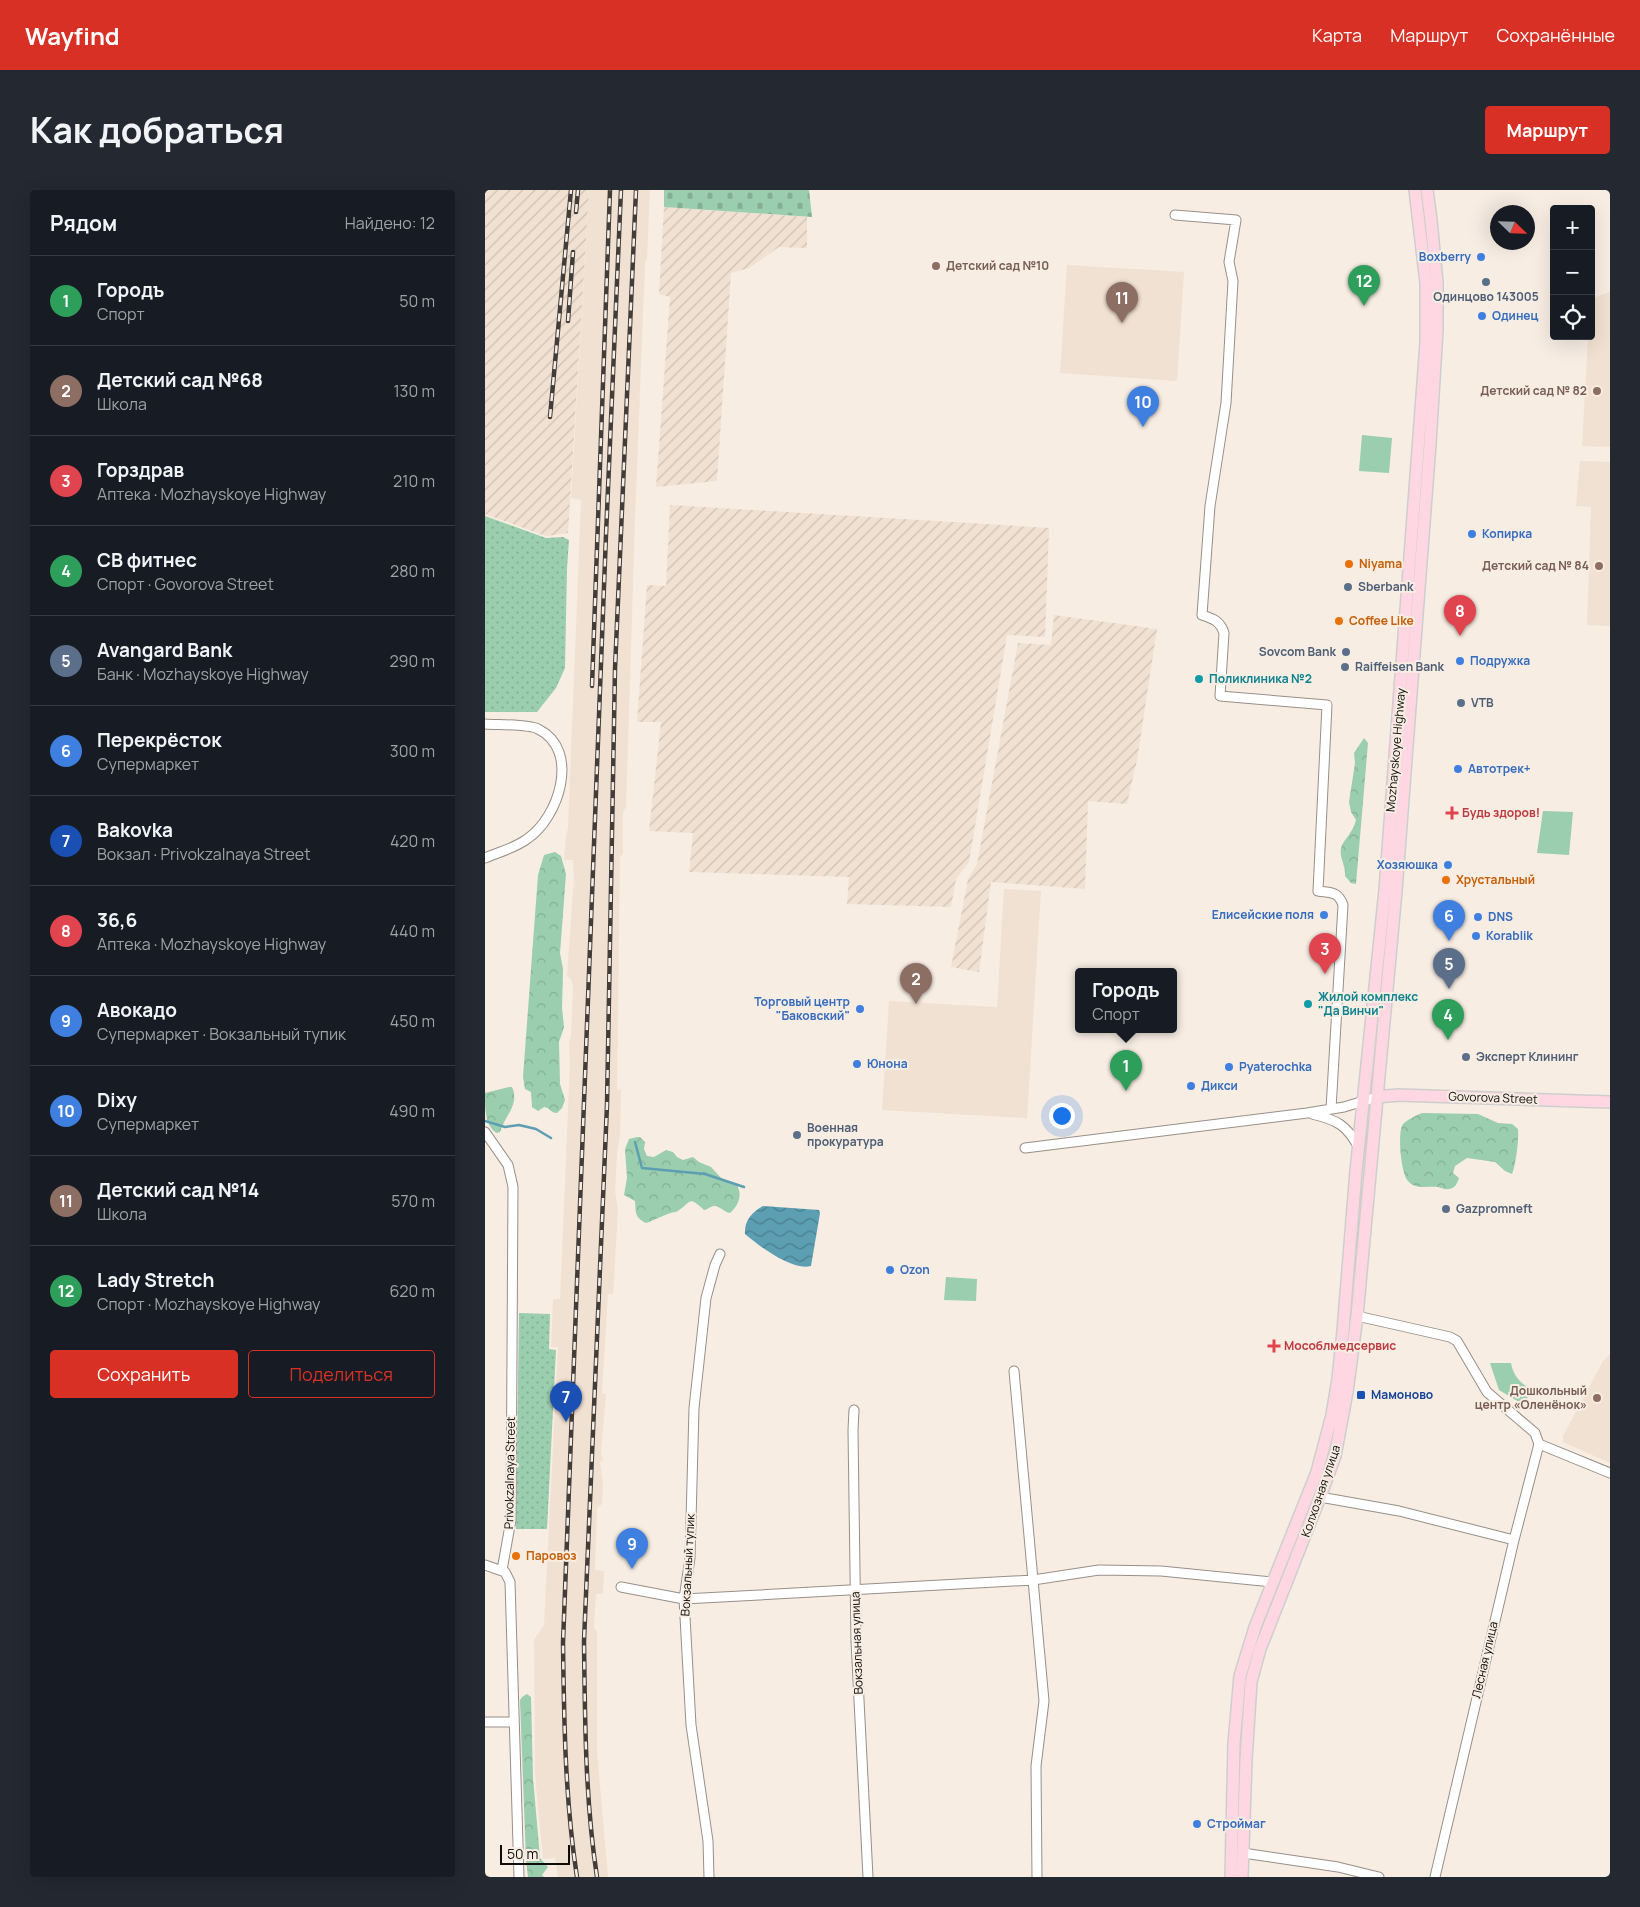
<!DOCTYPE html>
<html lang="ru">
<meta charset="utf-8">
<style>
body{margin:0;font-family:Manrope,sans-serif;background:#242831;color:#f1f3f6}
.controls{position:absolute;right:15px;top:15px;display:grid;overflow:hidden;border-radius:5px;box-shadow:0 5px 20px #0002}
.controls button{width:45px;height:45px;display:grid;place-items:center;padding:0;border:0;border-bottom:1px solid #363941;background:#171b24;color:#f1f3f6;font:25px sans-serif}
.compass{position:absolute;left:1005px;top:15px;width:45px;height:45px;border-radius:50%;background:#171b24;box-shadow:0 5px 20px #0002;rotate:113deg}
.scale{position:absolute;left:15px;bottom:12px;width:70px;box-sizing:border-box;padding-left:5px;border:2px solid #0e0b08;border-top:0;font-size:14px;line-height:18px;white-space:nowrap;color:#0e0b08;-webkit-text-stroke:4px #f7ede3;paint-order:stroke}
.you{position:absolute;left:576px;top:925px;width:18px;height:18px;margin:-12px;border:4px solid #fff;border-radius:50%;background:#1a73e8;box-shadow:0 0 0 8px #1a73e833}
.badge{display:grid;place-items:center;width:32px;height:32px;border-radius:50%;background:#d93025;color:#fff;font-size:16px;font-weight:700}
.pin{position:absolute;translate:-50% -41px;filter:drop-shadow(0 1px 2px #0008)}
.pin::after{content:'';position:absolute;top:26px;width:18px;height:15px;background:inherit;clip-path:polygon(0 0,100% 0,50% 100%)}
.popup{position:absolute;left:590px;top:778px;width:102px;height:65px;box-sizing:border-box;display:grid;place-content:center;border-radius:5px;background:#171b24;filter:drop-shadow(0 1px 4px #0005);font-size:16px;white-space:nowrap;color:#9ea1a6}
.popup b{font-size:19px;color:#f1f3f6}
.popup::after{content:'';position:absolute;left:50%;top:100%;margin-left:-10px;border:10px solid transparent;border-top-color:#171b24}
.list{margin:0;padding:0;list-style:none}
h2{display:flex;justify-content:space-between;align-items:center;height:65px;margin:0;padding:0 20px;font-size:21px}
h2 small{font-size:16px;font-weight:400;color:#9ea1a6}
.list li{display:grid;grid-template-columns:32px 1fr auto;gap:15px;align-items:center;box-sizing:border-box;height:90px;padding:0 20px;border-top:1px solid #363941}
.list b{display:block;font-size:19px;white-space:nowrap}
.list p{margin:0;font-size:16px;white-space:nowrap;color:#9ea1a6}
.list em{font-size:16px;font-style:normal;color:#9ea1a6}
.actions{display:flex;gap:10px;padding:15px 20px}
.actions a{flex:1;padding:11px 0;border:1px solid #d93025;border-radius:5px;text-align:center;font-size:18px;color:#d93025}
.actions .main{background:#d93025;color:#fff}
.icon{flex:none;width:28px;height:28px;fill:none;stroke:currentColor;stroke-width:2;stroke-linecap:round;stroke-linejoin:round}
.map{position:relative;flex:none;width:1125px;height:1687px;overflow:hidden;border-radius:5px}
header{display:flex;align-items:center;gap:30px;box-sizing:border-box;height:70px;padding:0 25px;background:#d93025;color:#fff}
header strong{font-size:24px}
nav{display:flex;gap:28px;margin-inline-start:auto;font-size:18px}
.intro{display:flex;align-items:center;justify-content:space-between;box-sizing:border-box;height:120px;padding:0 30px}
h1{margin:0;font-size:35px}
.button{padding:12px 22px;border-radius:5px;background:#d93025;color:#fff;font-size:18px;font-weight:700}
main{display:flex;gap:30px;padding:0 30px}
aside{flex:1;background:#171b24;border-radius:5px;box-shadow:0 5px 20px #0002}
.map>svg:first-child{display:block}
.built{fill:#f1e1d2}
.industrial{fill:url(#industrial-furrows)}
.grass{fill:url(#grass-dots)}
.forest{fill:url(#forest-crowns)}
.cemetery{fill:url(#cemetery-stones)}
.park{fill:#9bcdaf}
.water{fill:url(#water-waves)}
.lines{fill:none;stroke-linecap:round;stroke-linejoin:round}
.stream{stroke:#5c9eb2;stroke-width:2.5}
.minor-casing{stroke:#988f87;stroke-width:11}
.major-casing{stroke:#cfcece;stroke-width:14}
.minor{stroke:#fff;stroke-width:9}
.major{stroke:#fed7e2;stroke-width:11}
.rail-casing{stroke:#423d39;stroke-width:4.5}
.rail{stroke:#f7ede3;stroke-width:2.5;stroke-dasharray:8;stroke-linecap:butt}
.shop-dot{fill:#3f7fe0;stroke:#f7ede3;stroke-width:2}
.education-dot{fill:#8d6e63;stroke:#f7ede3;stroke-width:2}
.service-dot{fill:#5c6f8a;stroke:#f7ede3;stroke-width:2}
.food-dot{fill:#e8710a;stroke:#f7ede3;stroke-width:2}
.culture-dot{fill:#0f9aa8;stroke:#f7ede3;stroke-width:2}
.health-dot{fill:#e0444e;stroke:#f7ede3;stroke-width:2}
.transit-dot{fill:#1a4fb4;stroke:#f7ede3;stroke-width:2}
.labels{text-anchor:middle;stroke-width:4;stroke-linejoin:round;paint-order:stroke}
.shop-label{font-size:12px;font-weight:bold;fill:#366cbe;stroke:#f7ede3;text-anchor:start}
.education-label{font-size:12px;font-weight:bold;fill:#785e54;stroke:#f7ede3;text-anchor:end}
.service-label{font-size:12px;font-weight:bold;fill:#4e5e75;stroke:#f7ede3;text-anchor:start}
.food-label{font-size:12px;font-weight:bold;fill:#c56008;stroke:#f7ede3;text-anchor:start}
.culture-label{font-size:12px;font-weight:bold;fill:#0d838f;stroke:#f7ede3;text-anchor:start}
.street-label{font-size:12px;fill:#0e0b08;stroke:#f7ede3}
.health-label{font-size:12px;font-weight:bold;fill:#be3a42;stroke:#f7ede3;text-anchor:start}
.transit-label{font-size:12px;font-weight:bold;fill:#164399;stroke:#f7ede3;text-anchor:start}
</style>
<header>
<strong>Wayfind</strong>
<nav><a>Карта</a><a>Маршрут</a><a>Сохранённые</a></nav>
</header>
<div class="intro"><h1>Как добраться</h1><a class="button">Маршрут</a></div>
<main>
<aside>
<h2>Рядом<small>Найдено: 12</small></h2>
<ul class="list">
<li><span class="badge" style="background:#2e9e5b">1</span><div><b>Городъ</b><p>Спорт</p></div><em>50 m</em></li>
<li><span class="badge" style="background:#8d6e63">2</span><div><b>Детский сад №68</b><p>Школа</p></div><em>130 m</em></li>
<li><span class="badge" style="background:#e0444e">3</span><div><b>Горздрав</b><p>Аптека · Mozhayskoye Highway</p></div><em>210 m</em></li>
<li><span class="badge" style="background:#2e9e5b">4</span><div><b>СВ фитнес</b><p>Спорт · Govorova Street</p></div><em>280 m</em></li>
<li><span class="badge" style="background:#5c6f8a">5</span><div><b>Avangard Bank</b><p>Банк · Mozhayskoye Highway</p></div><em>290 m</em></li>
<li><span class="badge" style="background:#3f7fe0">6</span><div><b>Перекрёсток</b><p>Супермаркет</p></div><em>300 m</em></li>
<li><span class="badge" style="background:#1a4fb4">7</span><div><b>Bakovka</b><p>Вокзал · Privokzalnaya Street</p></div><em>420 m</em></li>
<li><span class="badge" style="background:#e0444e">8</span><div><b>36,6</b><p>Аптека · Mozhayskoye Highway</p></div><em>440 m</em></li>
<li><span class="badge" style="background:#3f7fe0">9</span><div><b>Авокадо</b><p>Супермаркет · Вокзальный тупик</p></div><em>450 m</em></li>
<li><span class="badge" style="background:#3f7fe0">10</span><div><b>Dixy</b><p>Супермаркет</p></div><em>490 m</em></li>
<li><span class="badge" style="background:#8d6e63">11</span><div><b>Детский сад №14</b><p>Школа</p></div><em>570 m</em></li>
<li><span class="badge" style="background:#2e9e5b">12</span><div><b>Lady Stretch</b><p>Спорт · Mozhayskoye Highway</p></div><em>620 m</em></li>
</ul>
<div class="actions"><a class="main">Сохранить</a><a>Поделиться</a></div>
</aside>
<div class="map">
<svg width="1125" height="1687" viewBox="0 0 1125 1687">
<defs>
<pattern id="industrial-furrows" width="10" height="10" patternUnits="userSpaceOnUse" patternTransform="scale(1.25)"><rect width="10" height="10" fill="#f1e1d2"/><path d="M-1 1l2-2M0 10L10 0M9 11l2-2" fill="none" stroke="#cdc0b3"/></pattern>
<pattern id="grass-dots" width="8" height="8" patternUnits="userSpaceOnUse" patternTransform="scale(1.25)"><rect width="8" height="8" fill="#9bcdaf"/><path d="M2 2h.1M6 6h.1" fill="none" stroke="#84af95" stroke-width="1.8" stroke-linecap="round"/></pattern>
<pattern id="forest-crowns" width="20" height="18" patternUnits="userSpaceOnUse" patternTransform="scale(1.25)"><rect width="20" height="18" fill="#9bcdaf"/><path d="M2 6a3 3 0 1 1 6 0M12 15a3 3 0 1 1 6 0" fill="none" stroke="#84af95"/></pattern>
<pattern id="cemetery-stones" width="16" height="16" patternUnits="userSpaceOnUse" patternTransform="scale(1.25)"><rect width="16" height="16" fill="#9bcdaf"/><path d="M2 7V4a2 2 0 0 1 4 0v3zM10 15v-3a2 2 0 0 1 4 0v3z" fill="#84af95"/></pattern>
<pattern id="water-waves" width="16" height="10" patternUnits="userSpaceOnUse" patternTransform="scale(1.25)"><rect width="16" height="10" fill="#5c9eb2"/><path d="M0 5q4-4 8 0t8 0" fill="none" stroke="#4a7f8f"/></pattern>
</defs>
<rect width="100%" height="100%" fill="#f7ede3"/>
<path class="built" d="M104 0H165L162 68 160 73 150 330 141 617 138 622V664L135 667 132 900 136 899 135 946 132 963 130 1001 133 1019 128 1104H123L117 1203 121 1204 116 1262 118 1270 115 1272 118 1293 117 1314 112 1318 110 1380 119 1381 118 1404H111L109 1437 112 1442V1562L123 1687H73L70 1668 58 1669 50 1585 49 1450 59 1435 73 1157H66L68 1109H75L85 874 84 851 86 847 88 797 86 789 82 786 89 687 88 670H79L81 645 83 639 96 310 86 308Z
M582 75 699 82 692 191 575 183Z
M1125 102V257L1097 256 1103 146H1106V109Z
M1095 271 1125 272V436L1102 435 1106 317 1091 316Z
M519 699 556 701 542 928 397 920 404 811 512 817Z
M1125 1164V1273L1078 1252V1246L1118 1171Z"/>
<path class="industrial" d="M0 0H104L83 343 61 346 0 324Z
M179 17 322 27V58L294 57 264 78 246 83 232 291 171 297 185 107 174 104Z
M185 315 564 338 560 447 522 445 484 672 471 689 466 717 362 714 364 687 204 682 208 643 164 641 176 532H152L162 395 181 396Z
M569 425 672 439 652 570 642 614 603 611 600 699 506 692 494 782 466 777 483 689 492 674 533 453 566 455Z"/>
<path class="grass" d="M0 326 61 348 78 347 84 350 82 378 80 478 71 498 52 522H0Z
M34 1123 65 1124 64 1159 71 1160 62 1339H31Z"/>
<path class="forest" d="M879 548 883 553 871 694 866 693 860 686C861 676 854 667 856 658 858 650 868 643 871 630L866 622 864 612 870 573 869 563Z
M70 662 76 666 81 684 75 763 78 779 77 818 79 837 74 852 75 894 80 910 77 918 72 923C66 923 65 918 59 917L53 921 47 917 46 902 40 899 38 887 53 685 59 665Z
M24 897H27C35 915 19 927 15 942L12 943C0 937 0 918 0 903Z
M938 923 993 924 1013 933 1027 934 1033 939C1034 948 1031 975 1027 984L1020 981 1010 972 982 968 970 976 968 983 974 988C972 994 970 998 964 999 960 1000 957 998 953 997 942 996 931 1000 923 991 916 984 912 942 918 934 922 930 933 924 938 923Z
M152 947H155L160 952 159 959 162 966 169 967 181 960 188 962 192 967 198 970 208 967 214 972 226 977 238 990 251 994C258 1004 254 1015 245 1023 239 1022 236 1017 231 1016 227 1015 223 1020 219 1020 202 1004 207 1013 191 1022 184 1022 170 1030 161 1033 149 1027 151 1022 150 1011L139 1005 142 988 140 959 144 949Z
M42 1504 46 1507 48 1588 55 1668 63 1677 57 1685 59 1687H43L41 1670 35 1510 37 1507Z"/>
<path class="cemetery" d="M179 0H324L327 27 179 17Z"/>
<path class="park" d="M877 245 907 248 904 283 874 281Z
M1058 621 1088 622 1084 665 1052 663Z
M461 1087 492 1089 491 1111 459 1110Z
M1005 1173H1026C1028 1186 1036 1193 1046 1200L1039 1215 1014 1200Z"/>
<path class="water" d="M278 1016 334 1020 335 1023 326 1076C307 1081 274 1056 260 1044 259 1031 267 1022 278 1016Z"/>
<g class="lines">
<path class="stream" d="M0 931 20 937 34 935 51 939 66 948
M150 952 157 978 220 984 259 997"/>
<g class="minor-casing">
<path id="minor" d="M690 25 751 30 744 72 748 91 741 213 725 316 717 425C729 429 735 431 739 443L735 506 842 515 833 701C846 703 853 701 858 715L846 919
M0 534C12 535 44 534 53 539 96 560 74 628 42 649 30 658 14 662 0 668
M827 924C852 930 862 935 874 958
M0 942 23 975 28 997 26 1330 17 1380
M540 958 822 923 859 917 892 907
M872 1126 965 1147 972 1151 1002 1202 1050 1243 1054 1254
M529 1181 559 1511 551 1576 552 1687
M369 1220 368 1240 371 1451 383 1687
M1054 1254 1125 1283
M835 1307 914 1321 1029 1350
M0 1375 20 1382 25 1392 34 1687
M136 1397 199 1409 548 1390 614 1380 676 1381 788 1392
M0 1532H29
M758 1663 853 1677 894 1687
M224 1687 223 1651 206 1535 199 1409 205 1368 209 1218 221 1108 230 1075 235 1064
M950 1687 1029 1350 1054 1254"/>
</g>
<g class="major-casing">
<path id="major" d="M892 907 913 905 1125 912
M746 1687 749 1553 755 1486 770 1437 832 1282 847 1225 853 1189 858 1141 871 981 900 700 941 153V93L930 0
M757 1687 761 1570 766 1492 775 1459 835 1307 850 1266 862 1202 872 1126 911 701 945 254 952 140V93L946 30 942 0"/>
</g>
<use href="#minor" class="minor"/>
<use href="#major" class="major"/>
<g class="rail-casing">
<path id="rail" d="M91 22 93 0
M83 131 88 62
M65 227 86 0
M107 496 125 0
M92 1687C80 1610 79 1531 78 1453L121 345 136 0
M112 1687C100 1609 100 1529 99 1451L122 915 130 479 151 0"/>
</g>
<use href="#rail" class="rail"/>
</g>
<g class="shop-dot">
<circle cx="996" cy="67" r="5"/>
<circle cx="997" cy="126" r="5"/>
<circle cx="987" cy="344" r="5"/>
<circle cx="975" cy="471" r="5"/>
<circle cx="973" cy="579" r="5"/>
<circle cx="963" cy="675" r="5"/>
<circle cx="839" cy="725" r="5"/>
<circle cx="993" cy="727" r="5"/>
<circle cx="991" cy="746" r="5"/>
<circle cx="375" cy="819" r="5"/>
<circle cx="372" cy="874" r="5"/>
<circle cx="744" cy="877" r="5"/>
<circle cx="706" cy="896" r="5"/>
<circle cx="405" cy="1080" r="5"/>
<circle cx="712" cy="1634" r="5"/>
</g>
<g class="education-dot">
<circle cx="451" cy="76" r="5"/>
<circle cx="1112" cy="201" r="5"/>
<circle cx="1114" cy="376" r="5"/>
<circle cx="1112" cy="1208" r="5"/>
</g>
<g class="service-dot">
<circle cx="1001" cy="92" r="5"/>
<circle cx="863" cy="397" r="5"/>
<circle cx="861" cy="462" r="5"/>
<circle cx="860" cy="477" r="5"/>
<circle cx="976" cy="513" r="5"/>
<circle cx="981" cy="867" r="5"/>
<circle cx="312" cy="945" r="5"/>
<circle cx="961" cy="1019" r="5"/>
</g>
<g class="food-dot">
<circle cx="864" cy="374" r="5"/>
<circle cx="854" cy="431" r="5"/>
<circle cx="961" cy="690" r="5"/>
<circle cx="31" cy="1366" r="5"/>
</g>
<g class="culture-dot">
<circle cx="714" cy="489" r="5"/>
<circle cx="823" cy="814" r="5"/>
</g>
<g class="health-dot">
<path d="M964.5 615.5h5v5h5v5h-5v5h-5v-5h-5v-5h5z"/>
<path d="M786.5 1148.5h5v5h5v5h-5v5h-5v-5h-5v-5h5z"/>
</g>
<rect class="transit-dot" x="871" y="1200" width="10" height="10" rx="2.5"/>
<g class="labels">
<g class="shop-label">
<text x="986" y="71" text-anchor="end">Boxberry</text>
<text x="1007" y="130">Одинец</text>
<text x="997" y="348">Копирка</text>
<text x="985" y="475">Подружка</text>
<text x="983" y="583">Автотрек+</text>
<text x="953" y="679" text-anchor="end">Хозяюшка</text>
<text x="829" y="729" text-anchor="end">Елисейские поля</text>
<text x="1003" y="731">DNS</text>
<text x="1001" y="750">Korablik</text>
<text x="365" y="816" text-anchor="end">Торговый центр<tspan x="365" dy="14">"Баковский"</tspan></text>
<text x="382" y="878">Юнона</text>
<text x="754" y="881">Pyaterochka</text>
<text x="716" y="900">Дикси</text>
<text x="415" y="1084">Ozon</text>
<text x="722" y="1638">Строймаг</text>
</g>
<g class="education-label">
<text x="461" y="80" text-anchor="start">Детский сад №10</text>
<text x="1102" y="205">Детский сад № 82</text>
<text x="1104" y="380">Детский сад № 84</text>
<text x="1102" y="1205">Дошкольный<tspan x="1102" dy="14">центр «Оленёнок»</tspan></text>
</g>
<g class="service-label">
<text x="1001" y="111" text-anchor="middle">Одинцово 143005</text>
<text x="873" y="401">Sberbank</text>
<text x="851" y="466" text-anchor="end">Sovcom Bank</text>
<text x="870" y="481">Raiffeisen Bank</text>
<text x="986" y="517">VTB</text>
<text x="991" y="871">Эксперт Клининг</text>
<text x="322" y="942">Военная<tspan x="322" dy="14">прокуратура</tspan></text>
<text x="971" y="1023">Gazpromneft</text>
</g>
<g class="food-label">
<text x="874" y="378">Niyama</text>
<text x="864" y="435">Coffee Like</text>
<text x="971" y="694">Хрустальный</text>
<text x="41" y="1370">Паровоз</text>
</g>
<g class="culture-label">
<text x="724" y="493">Поликлиника №2</text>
<text x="833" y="811">Жилой комплекс<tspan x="833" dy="14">"Да Винчи"</tspan></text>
</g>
<g class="street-label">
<text transform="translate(911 560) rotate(-85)" y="4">Mozhayskoye Highway</text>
<text transform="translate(1008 908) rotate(2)" y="4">Govorova Street</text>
<text transform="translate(25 1283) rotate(-89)" y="4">Privokzalnaya Street</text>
<text transform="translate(836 1301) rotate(-71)" y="4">Колхозная улица</text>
<text transform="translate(203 1375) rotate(-87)" y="4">Вокзальный тупик</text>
<text transform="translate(372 1453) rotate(-92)" y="4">Вокзальная улица</text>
<text transform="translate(1000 1470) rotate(-77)" y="4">Лесная улица</text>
</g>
<g class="health-label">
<text x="977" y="627">Будь здоров!</text>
<text x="799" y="1160">Мособлмедсервис</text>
</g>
<g class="transit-label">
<text x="886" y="1209">Мамоново</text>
</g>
</g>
</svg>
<div class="controls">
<button>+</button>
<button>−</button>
<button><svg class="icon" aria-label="locate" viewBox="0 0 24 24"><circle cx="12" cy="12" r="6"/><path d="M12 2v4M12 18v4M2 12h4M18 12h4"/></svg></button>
</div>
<svg class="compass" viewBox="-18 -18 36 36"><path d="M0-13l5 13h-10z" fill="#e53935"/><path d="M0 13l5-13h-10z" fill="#9ea1a6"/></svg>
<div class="scale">50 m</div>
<div class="you"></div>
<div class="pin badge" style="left:641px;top:901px;background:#2e9e5b">1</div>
<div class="popup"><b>Городъ</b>Спорт</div>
<div class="pin badge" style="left:431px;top:814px;background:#8d6e63">2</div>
<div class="pin badge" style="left:840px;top:784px;background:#e0444e">3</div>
<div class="pin badge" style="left:963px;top:850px;background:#2e9e5b">4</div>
<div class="pin badge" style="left:964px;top:799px;background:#5c6f8a">5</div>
<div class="pin badge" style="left:964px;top:751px;background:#3f7fe0">6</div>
<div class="pin badge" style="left:81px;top:1232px;background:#1a4fb4">7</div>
<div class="pin badge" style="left:975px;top:446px;background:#e0444e">8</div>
<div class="pin badge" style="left:147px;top:1379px;background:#3f7fe0">9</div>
<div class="pin badge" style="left:658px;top:237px;background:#3f7fe0">10</div>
<div class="pin badge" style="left:637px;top:133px;background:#8d6e63">11</div>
<div class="pin badge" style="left:879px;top:116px;background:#2e9e5b">12</div>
</div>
</main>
